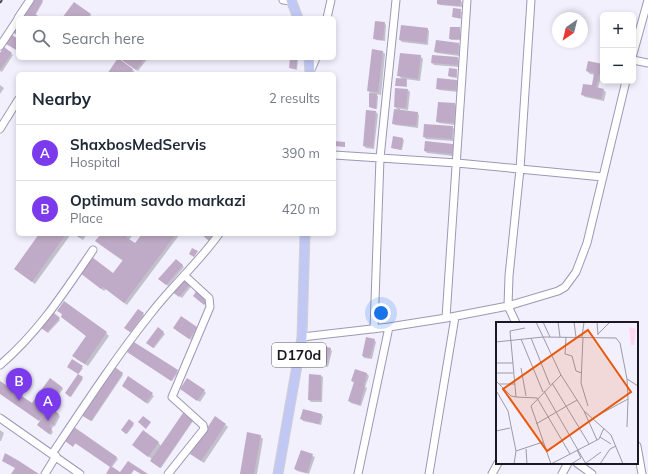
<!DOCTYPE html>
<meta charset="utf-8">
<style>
body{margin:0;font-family:Mulish,sans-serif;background:#f6f6f7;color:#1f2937}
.controls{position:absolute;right:12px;top:12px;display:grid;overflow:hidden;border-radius:6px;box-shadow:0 2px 6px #0003}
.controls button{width:36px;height:36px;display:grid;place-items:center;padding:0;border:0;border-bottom:1px solid #e0e1e3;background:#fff;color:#1f2937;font:20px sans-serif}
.compass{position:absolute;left:552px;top:12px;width:36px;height:36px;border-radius:50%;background:#fff;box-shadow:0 2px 6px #0003;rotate:215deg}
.you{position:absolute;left:381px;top:313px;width:14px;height:14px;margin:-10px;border:3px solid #fff;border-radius:50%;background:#1a73e8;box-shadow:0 0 0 6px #1a73e833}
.badge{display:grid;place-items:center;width:26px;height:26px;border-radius:50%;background:#7c3aed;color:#fff;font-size:13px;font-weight:700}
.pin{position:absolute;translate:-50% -33px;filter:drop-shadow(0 1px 2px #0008)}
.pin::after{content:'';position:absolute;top:21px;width:14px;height:12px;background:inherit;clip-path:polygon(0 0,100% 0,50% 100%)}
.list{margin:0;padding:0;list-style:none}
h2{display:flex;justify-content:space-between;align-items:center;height:52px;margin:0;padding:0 16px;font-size:17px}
h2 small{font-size:13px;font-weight:400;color:#747a83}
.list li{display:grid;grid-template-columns:26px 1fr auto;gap:12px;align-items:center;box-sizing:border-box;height:56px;padding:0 16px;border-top:1px solid #e0e1e3}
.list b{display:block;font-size:15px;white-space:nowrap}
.list p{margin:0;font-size:13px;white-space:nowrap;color:#747a83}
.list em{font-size:13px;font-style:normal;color:#747a83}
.icon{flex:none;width:22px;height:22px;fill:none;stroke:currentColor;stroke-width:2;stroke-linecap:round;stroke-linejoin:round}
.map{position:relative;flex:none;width:648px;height:474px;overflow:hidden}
.search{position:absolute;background:#fff;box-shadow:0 2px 6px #0003;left:16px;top:16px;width:320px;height:44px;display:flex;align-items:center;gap:10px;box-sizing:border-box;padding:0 14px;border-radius:6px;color:#747a83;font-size:15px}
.panel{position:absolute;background:#fff;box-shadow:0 2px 6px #0003;left:16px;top:72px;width:320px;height:164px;border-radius:6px}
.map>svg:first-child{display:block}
.shadow{fill:#0003}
.building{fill:#bfabc7}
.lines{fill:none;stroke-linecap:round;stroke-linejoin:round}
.minor-casing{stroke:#9e97b6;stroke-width:9}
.major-casing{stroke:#d1d1d3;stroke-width:11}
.minor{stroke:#fff;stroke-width:7}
.major{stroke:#c1c8f4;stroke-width:9}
.rail{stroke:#45424d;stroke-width:2;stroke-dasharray:7 7;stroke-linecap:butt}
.labels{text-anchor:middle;stroke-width:4;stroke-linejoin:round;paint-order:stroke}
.shield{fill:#fff;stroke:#5f5d65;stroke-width:1}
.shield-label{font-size:14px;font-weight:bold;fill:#1b1823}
.inset-road{fill:none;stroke:#9d9aa6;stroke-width:1}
.view{fill:#e8590c;fill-opacity:0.15;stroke:#e8590c;stroke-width:2}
.inset-edge{fill:none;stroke:#1b1823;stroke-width:2}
</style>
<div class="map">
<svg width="648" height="474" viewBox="0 0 648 474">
<rect width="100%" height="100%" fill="#f3f0fe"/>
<path class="shadow" d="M41 0 43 2 35 16 39 18H28Z
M438 0H460L462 2V7L440 5 438 4Z
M453 9 462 12 461 19 453 17Z
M90 14 92 17V18H63Z
M384 23 386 25 385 41 376 40 374 38Z
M460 28 461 40H451L450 38Z
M427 29 429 31 428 45 402 42 400 40Z
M458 44 460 46 459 56 437 53 435 52Z
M383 52 385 54 381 95 375 94 378 96 377 109 371 108 372 94 368 91Z
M11 54 13 55 2 72 0 71V55Z
M420 56 423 59 420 81 405 79 407 81V87L397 86 396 85 402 79 398 75Z
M121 58H148L138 71Z
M291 58 298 59 297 70 290 68Z
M457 58 459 60V67L434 65 432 63Z
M118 60 133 70 135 73 134 74H108Z
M603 65V76H601L598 88 603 90 606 92 604 101 585 97 582 94 592 87 595 75 590 74 587 71Z
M456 69 457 71V78L450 77 449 76Z
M456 81 458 82V92L439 90 437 88Z
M0 85 4 88 0 94Z
M408 90 410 92 408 110 400 109V111L417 113 419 115 418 128 395 125 393 123 399 111 395 107Z
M455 104 457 106 455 125 439 123 437 121Z
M376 112 378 114 374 149 366 148 364 146Z
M452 127 454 129 453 141 426 139 424 137Z
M394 137 404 140 402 150 392 148Z
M452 145 454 147 453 156 427 153 425 151Z
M41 234H71L35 284 15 269Z
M74 234H87L83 240Z
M102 234H133L129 240 135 245 143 234H180L127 305 106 289 104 291 84 275 114 274 123 261 99 244Z
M176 260 184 267 168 286 160 279Z
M184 276 193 284 182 298 174 292Z
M61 313 106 333 109 336 88 366 76 359 87 337Z
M143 314 145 316 132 333 127 330Z
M54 315 60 320 48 333 43 329Z
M196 328 198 330 191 340 176 330Z
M158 329 165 334 154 348 148 343Z
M374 340 376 342 372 359 364 358 363 356Z
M330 349 332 351 328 367 314 363 312 361Z
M129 353 177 371 178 372 172 381Z
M69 367 83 368 78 375 83 379 71 397 66 393 79 374Z
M355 370 367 374 369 376 365 387 367 388 361 406 351 403 349 401 355 383 352 381Z
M122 374 123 375 92 421 83 415Z
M321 376 323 377 322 402H311L309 400Z
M129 377 154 396 148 404 125 387Z
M0 382 36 408 62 387 63 389 49 408 60 416 55 426H54L51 429 53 432 51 435 40 427 41 421 0 393Z
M183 390 204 391 206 393 200 402Z
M321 415 323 416 321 425 303 421 301 419Z
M192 420 193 421 161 468 152 462V459L135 447 158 442 161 446Z
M129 421 134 425 127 434 122 430Z
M226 425 228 427 204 463 194 456Z
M75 429 117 458 118 459 112 467 121 474H107L112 467 76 443 73 446Z
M0 430 4 433 1 441H0Z
M260 436 263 439 257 474H241Z
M301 451 315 457 309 474 297 471 295 469Z"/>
<path class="building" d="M30 0H43L35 14 41 18H27L22 15Z
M437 0H461L460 6 437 4Z
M74 2 91 14 87 18H62Z
M453 8 461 9 460 18 452 17Z
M375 21 385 22 383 40 373 39Z
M18 24V36L13 32Z
M401 25 428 28 426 43 399 40Z
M450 27H460V39H449Z
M12 35 18 39V51L6 44Z
M436 40 459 43 458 54 434 52Z
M4 47 12 53 0 70V53Z
M372 49 383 51 378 92 367 91Z
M400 53 421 55 418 79 397 76Z
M432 55 458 57 457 65 431 63Z
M118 58 133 69 130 74H107Z
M119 58H145L136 70Z
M290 58H297L296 69 289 68Z
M588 61 603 64V75L599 74 596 87 604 89 601 99 581 95 583 84 592 85 594 73 586 71Z
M449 68 457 69 456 77 448 76Z
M396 78 407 79 406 86H395Z
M437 78 457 80 456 90 436 89Z
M395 88 408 89 406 108 394 107Z
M369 93 377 94 376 109 369 107Z
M438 102 455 103 454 123 436 122Z
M394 109 418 112 416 126 392 124Z
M366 110 376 111 373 147 363 146Z
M424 124 453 126 452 139 423 137Z
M393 136 403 138 401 150 391 148Z
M334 141 345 142V147L334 146Z
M425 141 453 144 452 154 424 151Z
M39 234H66L32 282 14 269Z
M74 234H83L80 238Z
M101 234H128L126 237 135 243 142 234H176L124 303 103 287 101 289 80 273 92 257 113 273 123 260 95 241Z
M201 234H214L209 241Z
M192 248 198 251 194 257 189 254Z
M176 259 183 265 166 285 158 279Z
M184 275 192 282 179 297 171 291Z
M197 290 209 298 204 305 193 296Z
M64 301 107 332 85 364 72 356 86 336 61 317 62 314 57 311Z
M138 309 144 313 130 332 124 328Z
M54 313 60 318 47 332 41 328Z
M181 316 197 327 189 339 173 328Z
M158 327 164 332 153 348 146 343Z
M366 337 375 339 370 358 362 356Z
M134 342 178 370 171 381 127 352Z
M316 344 331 348 326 366 311 361Z
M72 359 83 366 78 374 67 367Z
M112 365 123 373 91 421 81 415Z
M355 369 367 373 364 385H365L360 405 348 401 354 382 351 381Z
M78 374 83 377 70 397 65 393Z
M309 374 321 375V400H308Z
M128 376 153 393 146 403 122 386Z
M50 378 62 387 44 412 45 413 39 421 0 394V381L32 403Z
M187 378 205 390 197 401 180 389Z
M50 407 59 414 53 425 51 424 50 427 52 429 49 434 37 425Z
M303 409 322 414 319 424 300 419Z
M183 413 193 420 160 468 150 461Z
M143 416 151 422 146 429 138 422Z
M215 416 226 424 201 461 190 454Z
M129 419 134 423 126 434 121 430Z
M74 427 117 457 111 466 120 472 128 461 148 474H141L134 470 131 474H106L110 467 75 443 73 447 65 441Z
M143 430 159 442 148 457 132 445Z
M247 432 261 435 254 474H240Z
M301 450 313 454 307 473 294 469Z
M5 453 19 461 39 474H11L15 468 2 461Z"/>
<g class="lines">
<g class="minor-casing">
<path id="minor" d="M283 0 291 1
M18 18 30 0
M327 18 331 0
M0 46 18 19
M633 54 648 0
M633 60 648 63
M310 72 316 58
M0 129 18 100
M334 155 457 163 603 177
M446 318 467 0
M516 323 508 306 509 276 520 169 531 0
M374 329 380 158 396 0
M302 337 389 327 446 318 508 306 558 291 565 287 576 272 587 243 626 81
M0 365C38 333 65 291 93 250
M0 418 80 474
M637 446 642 474
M52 454C84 406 116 357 152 312 173 285 199 262 219 234
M577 463 592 474
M45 474 56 456
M168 474 204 429 203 425 172 397 210 307 209 298 184 275
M358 474 389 327
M429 474 455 317
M492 474 498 463
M562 474 568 463"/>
</g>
<g class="major-casing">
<path id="major" d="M291 0 298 18
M309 58 310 74
M278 474 302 337 305 234"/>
</g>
<use href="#minor" class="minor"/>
<use href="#major" class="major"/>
<path class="rail" d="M0 3 2 0"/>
</g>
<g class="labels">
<rect class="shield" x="272" y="343" width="54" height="24" rx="3"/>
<g class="shield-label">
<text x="299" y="360">D170d</text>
</g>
</g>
<g transform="translate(496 322)">
<rect width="142" height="142" fill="#f3f0fe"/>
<path d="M133 5 140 7 138 23H135Z" fill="#fed6f3"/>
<path class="inset-road" d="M40 0 65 53 88 89 115 113 127 142M47 0 54 15M62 0 64 15M78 0 80 15M101 0 102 13M29 6 14 9 20 75 41 76 74 132M102 12 114 0M70 15 69 32 76 34 80 49 86 51M86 15 88 0M87 15 85 61 92 84M35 16 54 63M25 17 47 70M0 20 47 15 120 16 124 21 131 57 142 64M0 41H17M25 46 30 74M0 51H17M0 59 15 74 20 75M56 61 93 122M3 62H19M48 69 90 142M1 70 12 89 20 129M88 89 101 118M97 96 132 77 131 57M40 102 81 78M131 105 132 77M0 109 14 106M104 115 115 122M30 127 31 142M20 129 47 120M90 141 105 130M18 142 20 129M55 142 35 84 65 53M55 142 103 117 108 106M75 142 85 136 81 128M104 142 114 127 120 124"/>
<path class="view" d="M92 8 135 70 51 129 7 67Z"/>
<rect width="142" height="142" class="inset-edge"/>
</g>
</svg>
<div class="controls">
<button>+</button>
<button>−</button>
</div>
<svg class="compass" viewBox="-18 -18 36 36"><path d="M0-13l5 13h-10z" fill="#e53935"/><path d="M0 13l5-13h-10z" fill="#747a83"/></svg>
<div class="you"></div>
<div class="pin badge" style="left:48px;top:421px">A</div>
<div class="pin badge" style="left:19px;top:401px">B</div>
<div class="search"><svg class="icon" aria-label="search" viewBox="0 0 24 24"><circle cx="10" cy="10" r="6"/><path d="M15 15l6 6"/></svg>Search here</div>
<section class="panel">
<h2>Nearby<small>2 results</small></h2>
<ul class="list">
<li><span class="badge">A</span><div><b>ShaxbosMedServis</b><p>Hospital</p></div><em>390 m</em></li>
<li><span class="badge">B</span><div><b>Optimum savdo markazi</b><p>Place</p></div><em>420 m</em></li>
</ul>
</section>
</div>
